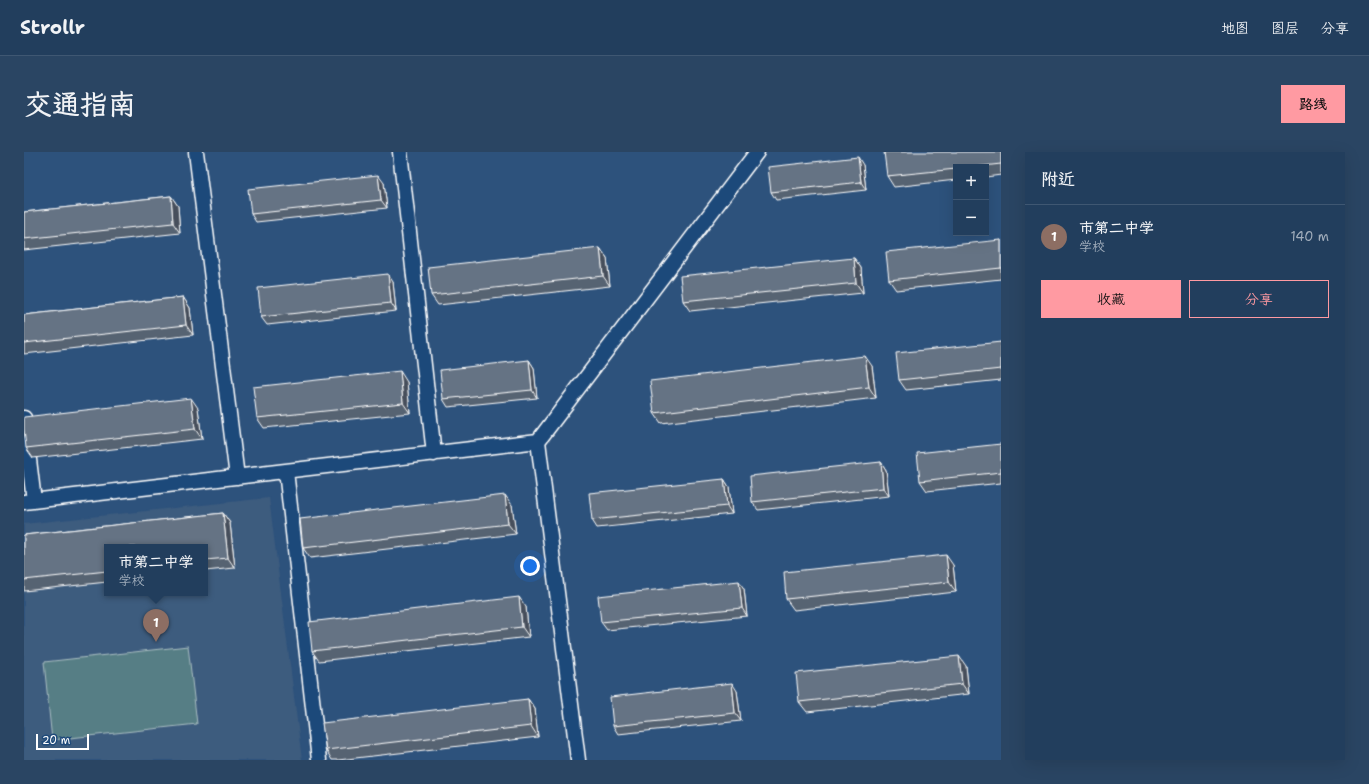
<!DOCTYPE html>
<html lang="zh">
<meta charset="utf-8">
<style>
body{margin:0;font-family:"Shantell Sans","LXGW WenKai TC",sans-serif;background:#2a4563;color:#f1f3f6}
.controls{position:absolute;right:12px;top:12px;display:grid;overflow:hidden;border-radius:0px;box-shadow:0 4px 16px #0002}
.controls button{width:36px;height:36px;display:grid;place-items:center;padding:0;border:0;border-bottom:1px solid #3f5772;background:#223e5d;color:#f1f3f6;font:20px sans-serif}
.scale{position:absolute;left:12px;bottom:10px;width:53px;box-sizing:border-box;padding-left:4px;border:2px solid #fff;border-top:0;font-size:11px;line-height:14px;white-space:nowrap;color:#fff;-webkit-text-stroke:3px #1f4a7a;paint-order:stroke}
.you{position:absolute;left:506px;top:414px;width:14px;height:14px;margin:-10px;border:3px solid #fff;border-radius:50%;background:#1a73e8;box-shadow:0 0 0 6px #1a73e833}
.badge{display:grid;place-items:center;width:26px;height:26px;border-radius:50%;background:#ff9aa2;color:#fff;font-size:13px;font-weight:700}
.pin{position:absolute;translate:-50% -33px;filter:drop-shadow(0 1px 2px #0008)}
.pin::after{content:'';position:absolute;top:21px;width:14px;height:12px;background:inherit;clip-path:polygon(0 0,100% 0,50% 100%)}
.popup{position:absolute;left:80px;top:392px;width:104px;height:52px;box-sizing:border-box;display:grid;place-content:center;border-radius:0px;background:#223e5d;filter:drop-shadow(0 1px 3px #0005);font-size:13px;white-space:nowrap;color:#a2aebc}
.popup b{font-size:15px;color:#f1f3f6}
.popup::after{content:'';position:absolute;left:50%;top:100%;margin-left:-8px;border:8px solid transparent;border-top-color:#223e5d}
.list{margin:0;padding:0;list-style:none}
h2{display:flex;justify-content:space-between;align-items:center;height:52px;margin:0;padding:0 16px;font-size:17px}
h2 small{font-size:13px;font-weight:400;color:#a2aebc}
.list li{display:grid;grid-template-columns:26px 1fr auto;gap:12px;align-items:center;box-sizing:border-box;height:64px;padding:0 16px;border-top:1px solid #3f5772}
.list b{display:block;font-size:15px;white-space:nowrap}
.list p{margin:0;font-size:13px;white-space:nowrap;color:#a2aebc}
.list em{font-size:13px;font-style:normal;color:#a2aebc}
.actions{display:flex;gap:8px;padding:12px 16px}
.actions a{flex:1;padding:9px 0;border:1px solid #ff9aa2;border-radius:0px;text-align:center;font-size:14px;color:#ff9aa2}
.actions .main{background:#ff9aa2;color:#111}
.map{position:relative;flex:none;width:977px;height:608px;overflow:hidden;border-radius:0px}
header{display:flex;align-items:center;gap:24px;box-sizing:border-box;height:56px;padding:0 20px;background:#223e5d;border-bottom:1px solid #3f5772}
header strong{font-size:19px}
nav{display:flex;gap:22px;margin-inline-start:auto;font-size:14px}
.intro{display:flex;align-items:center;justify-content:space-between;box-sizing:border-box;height:96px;padding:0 24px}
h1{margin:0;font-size:28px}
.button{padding:10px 18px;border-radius:0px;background:#ff9aa2;color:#111;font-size:14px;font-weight:700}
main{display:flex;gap:24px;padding:0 24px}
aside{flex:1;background:#223e5d;border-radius:0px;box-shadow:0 4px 16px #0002}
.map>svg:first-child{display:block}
.built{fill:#3e5c7e;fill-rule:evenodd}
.garden{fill:#567e85;stroke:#aabec2}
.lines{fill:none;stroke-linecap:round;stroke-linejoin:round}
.street-casing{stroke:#fff;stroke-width:17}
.street{stroke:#1f4a7a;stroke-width:14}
.wall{fill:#576372;stroke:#fff}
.shaded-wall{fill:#47505c;stroke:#fff}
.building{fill:#657384;stroke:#fff}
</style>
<header>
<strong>Strollr</strong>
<nav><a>地图</a><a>图层</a><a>分享</a></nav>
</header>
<div class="intro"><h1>交通指南</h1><a class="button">路线</a></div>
<main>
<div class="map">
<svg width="977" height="608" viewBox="0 0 977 608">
<rect width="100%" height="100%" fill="#2d527c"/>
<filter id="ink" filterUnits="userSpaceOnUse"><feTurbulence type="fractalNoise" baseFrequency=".025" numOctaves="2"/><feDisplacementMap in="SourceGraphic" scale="8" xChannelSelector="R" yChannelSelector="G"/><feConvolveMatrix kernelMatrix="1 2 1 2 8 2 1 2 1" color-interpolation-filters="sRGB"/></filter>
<g filter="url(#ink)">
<path class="built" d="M245 346 278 608H0V372ZM83 395H181V441H83Z"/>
<path class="garden" d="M164 494 173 572 28 588 20 510Z"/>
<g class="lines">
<g class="street-casing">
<path id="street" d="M172 0 213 325
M376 0 410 302
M0 266 10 349
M514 289 554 608
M262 319 295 608
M0 350 514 289 733 0"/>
</g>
<use href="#street" class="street"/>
</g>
<path class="wall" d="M977 0V23L962 25V15H932V28L870 35 863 24Z
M839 13 842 38 752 48 747 40Z
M360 31 363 56 232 70 227 62Z
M147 44 154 54 156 81 0 98V60Z
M977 88V127L872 138 865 128Z
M576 96 583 106 586 134 414 153 407 143Z
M830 106 837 116 839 141 666 159 659 149Z
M369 130 372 159 243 173 237 165Z
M159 145 166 156 169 183 0 202V163Z
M977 190V228L882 238 875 228Z
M505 208 510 216 513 246 424 255 419 247Z
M848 214 852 246 637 271 630 261Z
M383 230 386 261 240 276 233 266Z
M174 256 178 287 9 306 2 296Z
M977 292V331L903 339 896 329Z
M857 310 862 318 865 344 734 358 728 350Z
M700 327 705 335 708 362 573 376 568 368Z
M488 353 492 382 286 406 279 396Z
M199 361 206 371 211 416 181 419V395H83V430L0 439V383Z
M929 413 932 440 770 458 762 447Z
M720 437 723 464 583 478 577 470Z
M502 455 505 485 295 509 288 499Z
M942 514 945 542 783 560 775 550Z
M713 539 717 569 594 582 589 574Z
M504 547 511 557 514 585 314 608H308L302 598Z"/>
<path class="shaded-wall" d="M834 5 839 13 842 38 837 30Z
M354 23 360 31 363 56 357 48Z
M147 44 154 54 156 81 149 71Z
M576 96 583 106 586 134 579 124Z
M830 106 837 116 839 141 832 131Z
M364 122 369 130 372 159 367 151Z
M159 145 166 156 169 183 162 173Z
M841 204 848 214 852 246 845 235Z
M505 208 510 216 513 246 508 238Z
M376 219 383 230 386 261 379 251Z
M167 246 174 256 178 287 171 277Z
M857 310 862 318 865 344 859 336Z
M700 327 705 335 708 362 703 354Z
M481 343 488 353 492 382 484 372Z
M199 361 206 371 211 416 204 406Z
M922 403 929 413 932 440 925 430Z
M715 429 720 437 723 464 718 456Z
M495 445 502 455 505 485 498 475Z
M935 504 942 514 945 542 938 532Z
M708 531 713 539 717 569 711 561Z
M504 547 511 557 514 585 507 574Z"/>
<path class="building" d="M860 0H977V12L950 15H932V17L863 24Z
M834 5 837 30 747 40 744 15Z
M354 23 357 48 227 62 224 37Z
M147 44 149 71 0 87V60Z
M977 88V116L865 128 862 100Z
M576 96 579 124 407 143 404 115Z
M830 106 832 131 659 149 656 124Z
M364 122 367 151 237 165 234 136Z
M159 145 162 173 0 191V163Z
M977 190V217L875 228 872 201Z
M841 204 845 235 630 261 626 229Z
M505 208 508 238 419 247 416 218Z
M376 219 379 251 233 266 229 235Z
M167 246 171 277 2 296 0 277V265Z
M977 292V320L896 329 893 301Z
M857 310 859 336 728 350 726 324Z
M700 327 703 354 568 368 565 341Z
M481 343 484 372 279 396 276 367Z
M199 361 204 406 181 408V395H83V419L0 428V383Z
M922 403 925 430 762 447 760 420Z
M715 429 718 456 577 470 574 444Z
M495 445 498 475 288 499 285 470Z
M935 504 938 532 775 550 772 521Z
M708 531 711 561 589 574 586 545Z
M504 547 507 574 302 598 298 571Z"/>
</g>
</svg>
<div class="controls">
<button>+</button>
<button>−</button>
</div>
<div class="scale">20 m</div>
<div class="you"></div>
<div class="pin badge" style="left:132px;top:490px;background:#8d6e63">1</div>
<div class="popup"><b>市第二中学</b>学校</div>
</div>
<aside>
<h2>附近<small></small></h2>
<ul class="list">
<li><span class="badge" style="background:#8d6e63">1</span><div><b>市第二中学</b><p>学校</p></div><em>140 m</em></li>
</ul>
<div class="actions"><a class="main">收藏</a><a>分享</a></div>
</aside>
</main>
